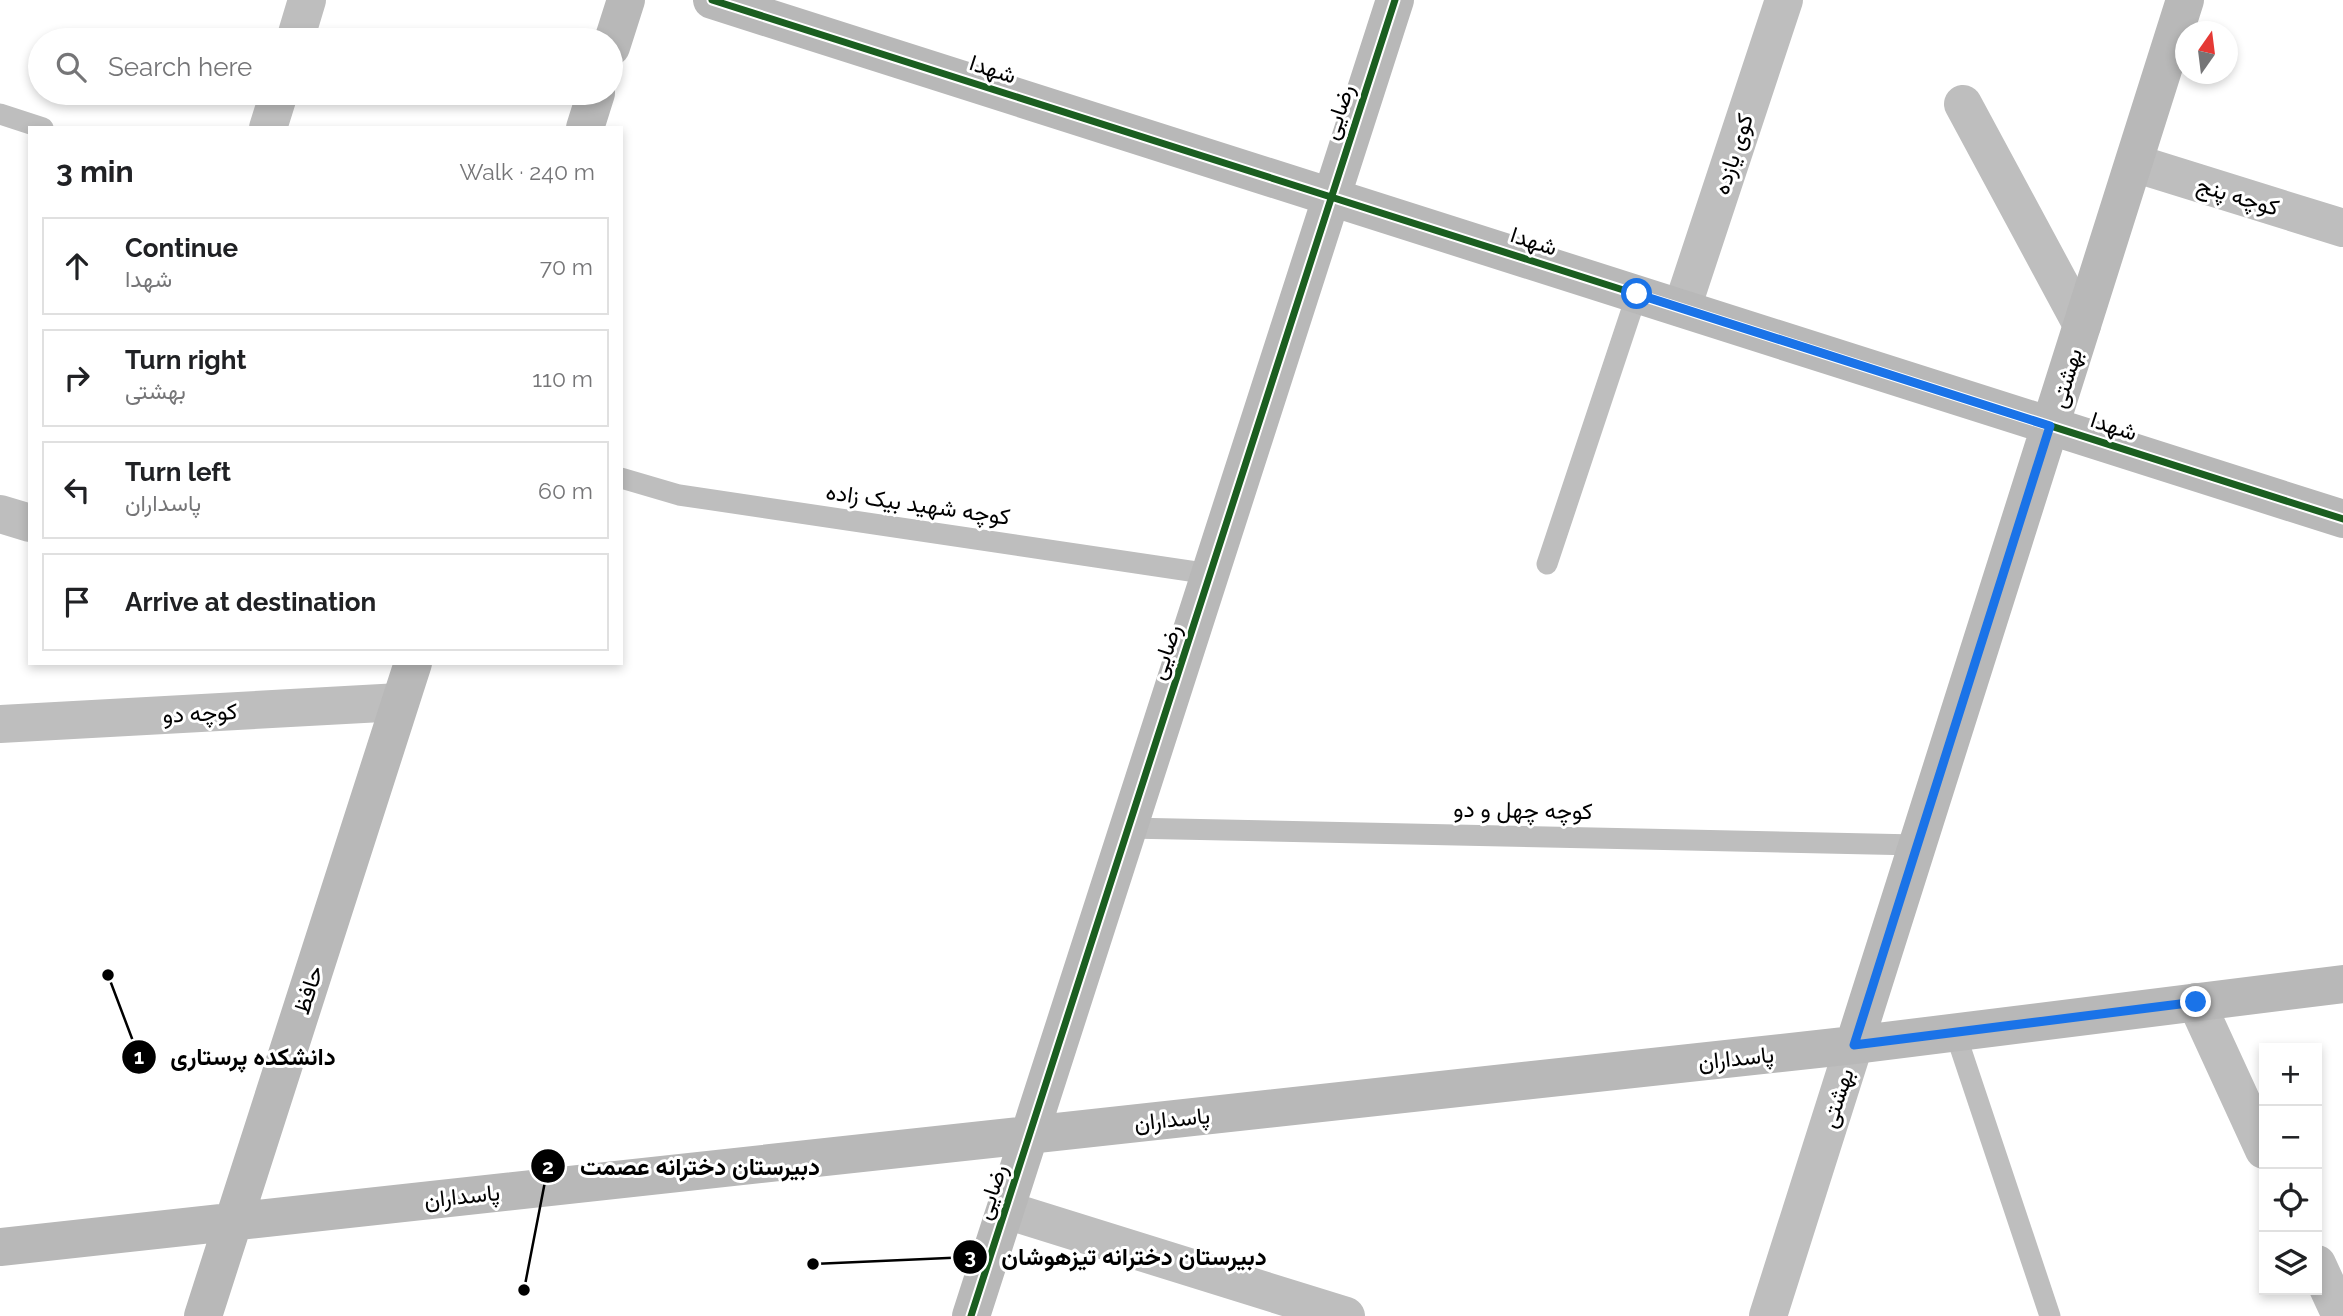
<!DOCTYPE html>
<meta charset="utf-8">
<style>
body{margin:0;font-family:Raleway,Vazirmatn,sans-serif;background:#f6f6f6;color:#202124}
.controls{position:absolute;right:21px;bottom:21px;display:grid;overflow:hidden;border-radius:0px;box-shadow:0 4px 10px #0003}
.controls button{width:63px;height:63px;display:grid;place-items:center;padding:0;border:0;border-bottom:2px solid #e0e0e0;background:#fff;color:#202124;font:35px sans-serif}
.compass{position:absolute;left:2175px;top:21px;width:63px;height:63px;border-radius:50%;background:#fff;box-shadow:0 4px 10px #0003;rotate:14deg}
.stop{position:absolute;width:21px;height:21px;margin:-16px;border:5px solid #1a73e8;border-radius:50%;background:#fff}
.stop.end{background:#1a73e8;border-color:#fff;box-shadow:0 2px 7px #0008}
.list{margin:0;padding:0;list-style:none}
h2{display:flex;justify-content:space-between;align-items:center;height:91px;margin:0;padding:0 28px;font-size:30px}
h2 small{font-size:23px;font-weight:400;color:#757577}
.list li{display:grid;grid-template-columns:46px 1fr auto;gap:21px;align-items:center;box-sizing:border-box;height:98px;margin:0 14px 14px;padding:0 14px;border:2px solid #e0e0e0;border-radius:0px}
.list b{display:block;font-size:26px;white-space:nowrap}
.list p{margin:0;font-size:23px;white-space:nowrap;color:#757577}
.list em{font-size:23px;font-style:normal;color:#757577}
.icon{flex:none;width:38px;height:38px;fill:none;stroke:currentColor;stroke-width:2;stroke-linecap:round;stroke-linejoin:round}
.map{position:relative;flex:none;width:2343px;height:1316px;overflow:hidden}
.search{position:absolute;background:#fff;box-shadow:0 4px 10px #0003;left:28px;top:28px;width:595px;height:77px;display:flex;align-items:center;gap:18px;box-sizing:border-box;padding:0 24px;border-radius:38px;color:#757577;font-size:26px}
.panel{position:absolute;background:#fff;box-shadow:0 4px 10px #0003;left:28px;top:126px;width:595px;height:539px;border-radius:0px}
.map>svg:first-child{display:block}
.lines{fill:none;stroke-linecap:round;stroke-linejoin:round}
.lane{stroke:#bebebe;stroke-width:21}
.street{stroke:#bebebe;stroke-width:38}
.secondary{stroke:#b8b8b8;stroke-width:38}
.cycleway-casing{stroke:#fff;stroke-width:11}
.cycleway{stroke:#1b5e20;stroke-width:7}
.route{stroke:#1a73e8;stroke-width:9}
.labels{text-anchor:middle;stroke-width:6;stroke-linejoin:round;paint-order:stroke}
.street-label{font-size:23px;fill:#000;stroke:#fff}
.leader{fill:none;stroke:#000;stroke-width:2.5}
.callout-dot{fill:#000;stroke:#fff;stroke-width:2.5}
.mark-label{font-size:21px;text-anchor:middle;font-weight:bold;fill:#fff}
.callout-label{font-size:24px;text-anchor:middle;font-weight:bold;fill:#000;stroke:#fff;stroke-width:6;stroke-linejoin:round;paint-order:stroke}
</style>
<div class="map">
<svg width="2343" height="1316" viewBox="0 0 2343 1316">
<rect width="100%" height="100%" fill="#fff"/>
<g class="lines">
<path class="lane" d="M0 114 43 128
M621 478 679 495 1210 574
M1547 564 1637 294
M1128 828 1917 845
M1955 1032 2050 1316"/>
<path class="street" d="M295 40 307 0
M1963 104 2082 325
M268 128 279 93
M2134 163 2343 228
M1682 308 1784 0
M0 514 30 523
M0 724 400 702
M2196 1002 2264 1150
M1006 1210 1346 1316
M2317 1264 2341 1316
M1768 1316 1854 1045"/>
<path class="secondary" d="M712 0 2343 519
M611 47 626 0
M585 128 596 93
M1854 1045 2185 0
M0 1247 1854 1045 2343 984
M203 1316 413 663
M971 1316 1395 0"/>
<g class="cycleway-casing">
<path id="cycleway" d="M712 0 2343 519
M971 1316 1395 0"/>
</g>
<use href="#cycleway" class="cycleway"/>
</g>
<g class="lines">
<path class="route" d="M1637 294 2050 426 1854 1045 2196 1002"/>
</g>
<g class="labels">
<g class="street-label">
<text transform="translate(993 69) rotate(18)" y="8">شهدا</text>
<text transform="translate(1338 112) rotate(-72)" y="8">رضایی</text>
<text transform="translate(1733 154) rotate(-72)" y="8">کوی یازده</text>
<text transform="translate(2238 196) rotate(17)" y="8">کوچه پنج</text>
<text transform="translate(1534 241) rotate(18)" y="8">شهدا</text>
<text transform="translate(2066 378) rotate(-73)" y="8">بهشتی</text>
<text transform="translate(2114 426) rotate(18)" y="8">شهدا</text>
<text transform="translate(918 504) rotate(8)" y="8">کوچه شهید بیک زاده</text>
<text transform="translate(1165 652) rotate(-72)" y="8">رضایی</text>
<text transform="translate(200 713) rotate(-3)" y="8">کوچه دو</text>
<text transform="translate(1523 810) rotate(1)" y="8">کوچه چهل و دو</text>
<text transform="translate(308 990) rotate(-72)" y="8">حافظ</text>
<text transform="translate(1736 1058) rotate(-6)" y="8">پاسداران</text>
<text transform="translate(1837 1098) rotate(-72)" y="8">بهشتی</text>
<text transform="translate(1172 1119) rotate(-6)" y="8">پاسداران</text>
<text transform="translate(991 1192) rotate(-72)" y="8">رضایی</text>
<text transform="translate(462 1196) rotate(-6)" y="8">پاسداران</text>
</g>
</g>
<path class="leader" d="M108 975L139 1057M524 1290L548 1166M813 1264L970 1257"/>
<g class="callout-dot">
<circle cx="108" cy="975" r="7"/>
<circle cx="524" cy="1290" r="7"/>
<circle cx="813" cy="1264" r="7"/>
<circle cx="139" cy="1057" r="18"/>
<circle cx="548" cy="1166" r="18"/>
<circle cx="970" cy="1257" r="18"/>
</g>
<g class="mark-label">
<text x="139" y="1064">1</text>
<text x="548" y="1174">2</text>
<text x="970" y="1264">3</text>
</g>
<g class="callout-label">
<text x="253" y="1065">دانشکده پرستاری</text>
<text x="700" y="1175">دبیرستان دخترانه عصمت</text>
<text x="1134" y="1265">دبیرستان دخترانه تیزهوشان</text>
</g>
</svg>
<div class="controls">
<button>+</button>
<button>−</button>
<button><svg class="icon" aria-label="locate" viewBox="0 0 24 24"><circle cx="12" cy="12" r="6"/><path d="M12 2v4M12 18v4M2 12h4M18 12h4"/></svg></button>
<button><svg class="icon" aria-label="layers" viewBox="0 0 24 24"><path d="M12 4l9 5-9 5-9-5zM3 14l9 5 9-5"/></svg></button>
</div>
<svg class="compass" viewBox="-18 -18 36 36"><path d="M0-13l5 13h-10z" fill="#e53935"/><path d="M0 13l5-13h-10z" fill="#757577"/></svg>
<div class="stop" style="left:1637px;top:294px"></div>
<div class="stop end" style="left:2196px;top:1002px"></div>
<div class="search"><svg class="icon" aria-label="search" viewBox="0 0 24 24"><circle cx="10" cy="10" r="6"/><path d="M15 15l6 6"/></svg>Search here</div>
<section class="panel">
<h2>3 min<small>Walk · 240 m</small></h2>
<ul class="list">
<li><svg class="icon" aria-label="ahead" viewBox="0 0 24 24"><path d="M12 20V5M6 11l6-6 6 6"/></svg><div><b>Continue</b><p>شهدا</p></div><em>70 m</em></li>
<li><svg class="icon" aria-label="right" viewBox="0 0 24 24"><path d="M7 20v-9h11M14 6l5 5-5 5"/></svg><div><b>Turn right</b><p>بهشتی</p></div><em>110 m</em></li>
<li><svg class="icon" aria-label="left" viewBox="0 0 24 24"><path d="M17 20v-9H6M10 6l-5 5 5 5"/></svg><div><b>Turn left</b><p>پاسداران</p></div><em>60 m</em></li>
<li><svg class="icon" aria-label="arrive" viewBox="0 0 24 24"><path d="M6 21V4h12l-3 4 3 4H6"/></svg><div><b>Arrive at destination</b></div></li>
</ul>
</section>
</div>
